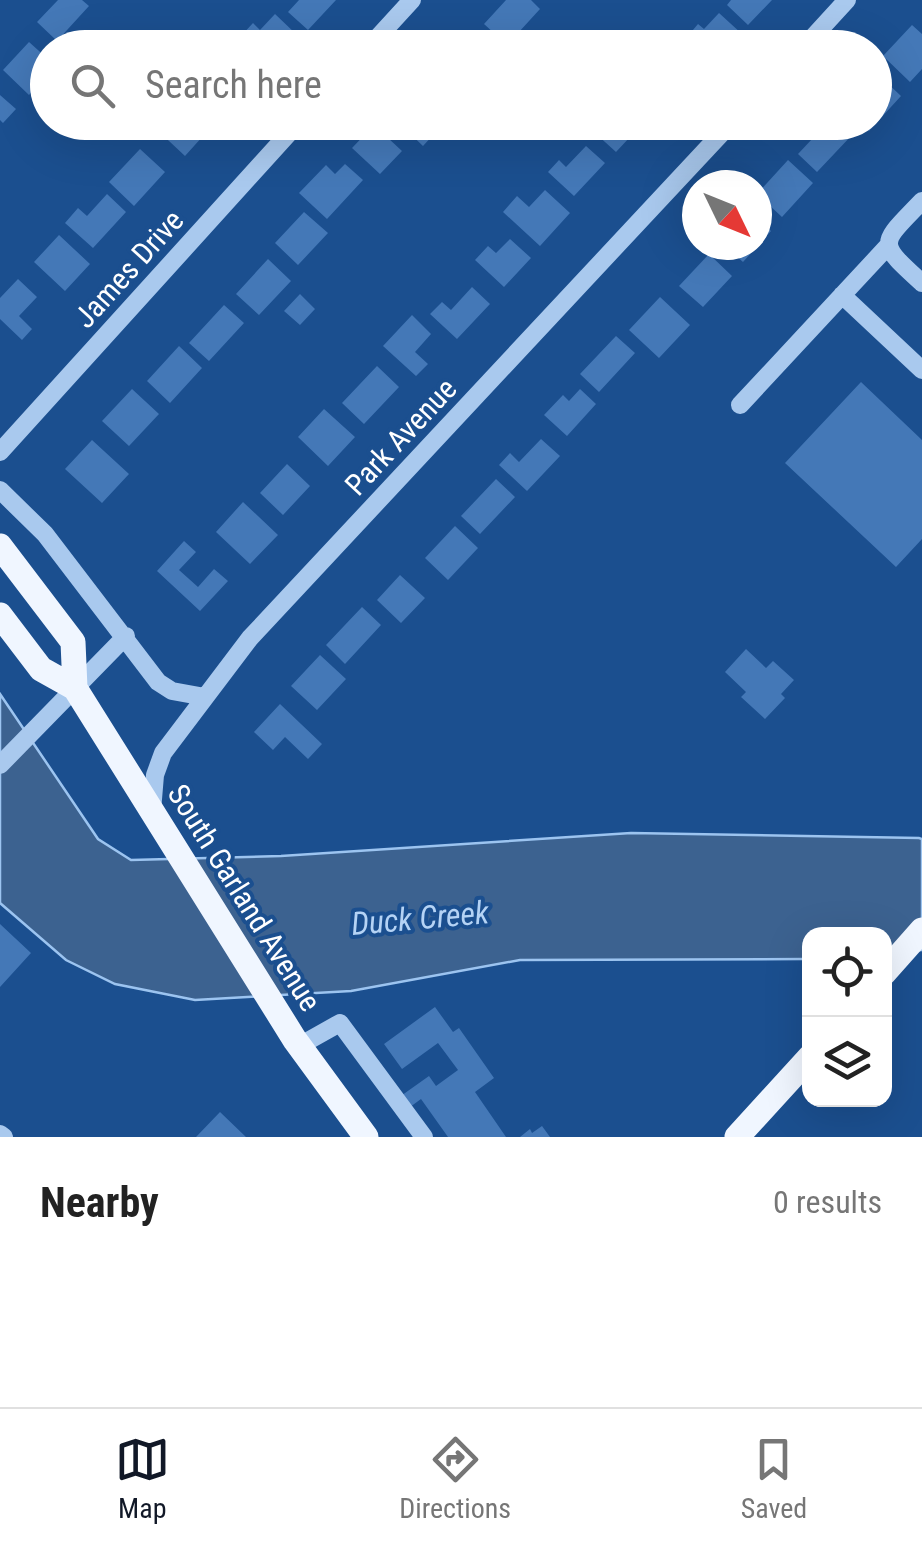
<!DOCTYPE html>
<style>
body{margin:0;font-family:"Roboto Condensed",sans-serif;background:#f2f2f2;color:#222}
.controls{position:absolute;right:30px;bottom:30px;display:grid;overflow:hidden;border-radius:20px;box-shadow:0 10px 40px #0002}
.controls button{width:90px;height:90px;display:grid;place-items:center;padding:0;border:0;border-bottom:2px solid #e0e0e0;background:#fff;color:#222;font:50px sans-serif}
.compass{position:absolute;left:682px;top:170px;width:90px;height:90px;border-radius:50%;background:#fff;box-shadow:0 10px 40px #0002;rotate:133deg}
.list{margin:0;padding:0;list-style:none}
h2{display:flex;justify-content:space-between;align-items:center;height:130px;margin:0;padding:0 40px;font-size:42px}
h2 small{font-size:32px;font-weight:400;color:#767676}
.icon{flex:none;width:55px;height:55px;fill:none;stroke:currentColor;stroke-width:2;stroke-linecap:round;stroke-linejoin:round}
.map{position:relative;flex:none;width:922px;height:1137px;overflow:hidden}
.search{position:absolute;background:#fff;box-shadow:0 10px 40px #0002;left:30px;right:30px;top:30px;height:110px;display:flex;align-items:center;gap:25px;box-sizing:border-box;padding:0 35px;border-radius:55px;color:#767676;font-size:38px}
.sheet{height:270px;background:#fff}
nav{display:flex;justify-content:space-around;align-items:center;box-sizing:border-box;height:140px;border-top:2px solid #e0e0e0;background:#fff;font-size:28px;color:#767676}
nav a{display:grid;justify-items:center;gap:5px}
nav .on{color:#111827}
.map>svg:first-child{display:block}
.water{fill:#3c6290;stroke:#9cc4f0;stroke-width:2.5}
.building{fill:#4478b7}
.lines{fill:none;stroke-linecap:round;stroke-linejoin:round}
.minor{stroke:#a9c9ee;stroke-width:18}
.major{stroke:#f0f6ff;stroke-width:25}
.labels{text-anchor:middle;stroke-width:8;stroke-linejoin:round;paint-order:stroke}
.street-label{font-size:30px;fill:#fff;stroke:#1b4f8f}
.water-label{font-size:32px;font-style:italic;fill:#b5d3f5;stroke:#1b4f8f}
</style>
<div class="map">
<svg width="922" height="1137" viewBox="0 0 922 1137">
<rect width="100%" height="100%" fill="#1b4f8f"/>
<path class="water" d="M0 694 98 839 131 860 281 856 631 833 919 838 922 839V950L885 953 884 934H810L809 959H805L520 960 351 991 195 1000 115 984 66 960 0 903Z"/>
<path class="building" d="M58 0H82L89 6 57 41 37 22Z
M299 0H336L308 30 288 12Z
M506 0H531L540 9 507 45 484 24Z
M731 0H772L748 25 727 5Z
M719 13 742 34 729 48H698L687 37 698 24 704 29Z
M275 14 297 35 285 48H254L241 36 253 23 260 30Z
M912 25 922 34V69L910 82 883 56Z
M477 34 491 48H464Z
M29 42 48 59V74L29 95 3 70Z
M883 79 901 96 869 131 860 122H874V89Z
M0 95 16 109 3 123 0 120Z
M157 122H209L212 126 185 156 153 126Z
M398 122H445L423 146Z
M603 122H644L616 152 594 132Z
M828 122H839L852 135 817 172 798 154Z
M374 125 402 151 380 174 352 148Z
M586 146 605 163 574 196 548 172 559 160 566 167Z
M140 149 165 172 134 206 109 182Z
M788 160 813 183 782 217 757 194Z
M345 164 363 180 327 219 299 193 326 165 335 174Z
M545 190 570 213 540 246 503 212 517 196 529 207Z
M107 194 126 212 93 248 65 223 78 208 87 216Z
M304 212 328 233 298 265 275 243Z
M757 218 771 231 743 262 724 245H757Z
M59 235 90 264 65 291 34 262Z
M510 239 531 258 504 287 475 260 488 246 496 253Z
M709 254 732 276 703 307 679 286Z
M268 259 291 281 259 315 236 294Z
M18 279 37 297 19 316 32 329 22 340 0 319V298Z
M472 287 490 304 457 339 430 314 442 302 451 310Z
M300 294 315 309 300 325 284 311Z
M660 297 690 325 659 358 629 330Z
M224 305 244 323 209 361 189 343Z
M412 315 431 334 415 352 428 364 416 376 383 346Z
M616 336 635 353 599 392 580 374Z
M179 346 202 368 170 403 147 381Z
M377 366 399 387 364 424 342 403Z
M861 382 922 440V539L896 567 785 463Z
M132 389 159 414 129 446 102 421Z
M580 389 596 404 567 436 544 415 563 395 569 401Z
M324 409 355 437 328 466 298 437Z
M541 439 560 456 527 491 499 465 510 453 519 462Z
M92 440 129 474 102 503 65 469Z
M287 464 310 486 283 515 260 493Z
M496 479 515 497 480 534 461 516Z
M243 502 278 535 250 564 216 532Z
M455 526 478 548 448 580 425 558Z
M184 541 196 552 179 570 198 587 214 569 228 581 200 611 157 571Z
M400 575 425 598 401 623 377 600Z
M362 607 381 625 345 664 326 645Z
M746 649 766 668 773 661 794 680 781 694 785 698 765 719 741 697 746 692 725 672Z
M320 655 346 679 317 710 291 686Z
M280 704 322 744 308 759 285 737 273 750 254 732Z
M0 924 31 953 0 987Z
M435 1007 453 1032 459 1028 494 1078 475 1092 506 1137H448L421 1099 406 1110 398 1098 429 1076 436 1086 458 1070 438 1043 402 1069 384 1044Z
M220 1112 246 1137H196Z
M542 1126 550 1137H520L530 1129 532 1133Z"/>
<g class="lines">
<path class="minor" d="M368 48 412 0
M803 48 847 0
M922 201C880 245 876 241 922 283
M842 295 922 370
M740 405 887 247
M0 452 299 122
M0 490 45 534 158 682 172 691 205 697
M0 765 126 636
M152 811 155 775 163 753 250 638 732 122
M299 1046 340 1023 424 1137
M0 1134 4 1137"/>
<path class="major" d="M0 546 73 642 75 688
M0 615 41 669 75 688 295 1040 366 1137
M884 973 922 930
M737 1137 810 1057"/>
</g>
<g class="labels">
<g class="street-label">
<text transform="translate(129 269) rotate(-48)" y="10">James Drive</text>
<text transform="translate(401 437) rotate(-47)" y="10">Park Avenue</text>
<text transform="translate(244 898) rotate(58)" y="10">South Garland Avenue</text>
</g>
<g class="water-label">
<text transform="translate(420 918) rotate(-5)" y="11">Duck Creek</text>
</g>
</g>
</svg>
<div class="controls">
<button><svg class="icon" aria-label="locate" viewBox="0 0 24 24"><circle cx="12" cy="12" r="6"/><path d="M12 2v4M12 18v4M2 12h4M18 12h4"/></svg></button>
<button><svg class="icon" aria-label="layers" viewBox="0 0 24 24"><path d="M12 4l9 5-9 5-9-5zM3 14l9 5 9-5"/></svg></button>
</div>
<svg class="compass" viewBox="-18 -18 36 36"><path d="M0-13l5 13h-10z" fill="#e53935"/><path d="M0 13l5-13h-10z" fill="#767676"/></svg>
<div class="search"><svg class="icon" aria-label="search" viewBox="0 0 24 24"><circle cx="10" cy="10" r="6"/><path d="M15 15l6 6"/></svg>Search here</div>
</div>
<section class="sheet">
<h2>Nearby<small>0 results</small></h2>
<ul class="list">
</ul>
</section>
<nav>
<a class="on"><svg class="icon" aria-label="map" viewBox="0 0 24 24"><path d="M3 6l6-2 6 2 6-2v14l-6 2-6-2-6 2zM9 4v14M15 6v14"/></svg>Map</a>
<a><svg class="icon" aria-label="directions" viewBox="0 0 24 24"><path d="M12 3l9 9-9 9-9-9zM9 14v-3h6M13 9l2 2-2 2"/></svg>Directions</a>
<a><svg class="icon" aria-label="saved" viewBox="0 0 24 24"><path d="M7 4h10v16l-5-4-5 4z"/></svg>Saved</a>
</nav>
